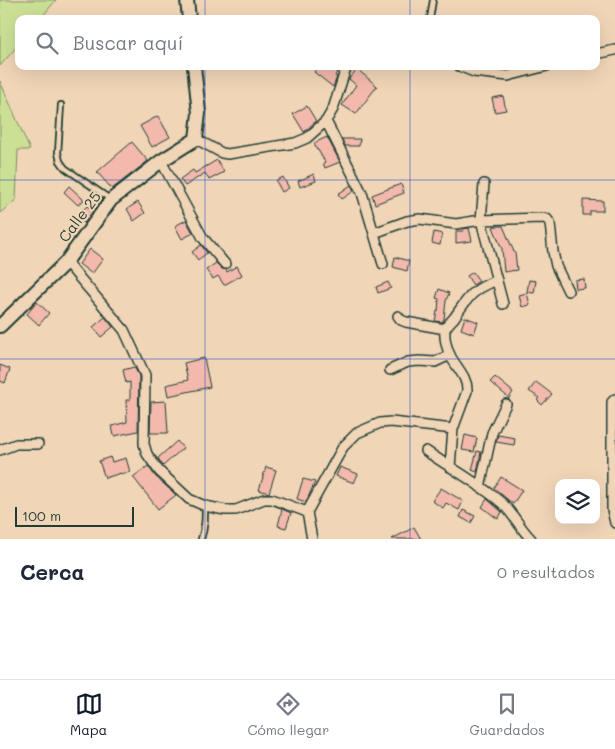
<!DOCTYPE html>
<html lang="es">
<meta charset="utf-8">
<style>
body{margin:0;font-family:Mali,sans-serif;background:#f2f2f3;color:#1f2937}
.controls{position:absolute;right:15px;bottom:15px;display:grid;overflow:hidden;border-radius:10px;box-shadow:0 5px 20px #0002}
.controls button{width:45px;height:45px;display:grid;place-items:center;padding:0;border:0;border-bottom:1px solid #e0e1e3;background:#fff;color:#1f2937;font:25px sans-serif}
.scale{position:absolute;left:15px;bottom:12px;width:119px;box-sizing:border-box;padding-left:5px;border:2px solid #1f3d34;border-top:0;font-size:14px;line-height:18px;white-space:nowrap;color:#1f3d34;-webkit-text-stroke:4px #f1d5b7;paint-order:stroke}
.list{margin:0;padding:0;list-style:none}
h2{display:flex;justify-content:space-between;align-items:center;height:65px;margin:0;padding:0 20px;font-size:21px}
h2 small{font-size:16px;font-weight:400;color:#747a83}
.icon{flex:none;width:28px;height:28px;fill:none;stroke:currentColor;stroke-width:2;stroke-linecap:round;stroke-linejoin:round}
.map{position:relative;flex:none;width:615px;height:539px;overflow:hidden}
.search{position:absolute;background:#fff;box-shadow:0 5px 20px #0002;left:15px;right:15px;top:15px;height:55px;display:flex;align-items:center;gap:12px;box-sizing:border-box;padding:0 18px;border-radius:10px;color:#747a83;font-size:19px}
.sheet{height:140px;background:#fff}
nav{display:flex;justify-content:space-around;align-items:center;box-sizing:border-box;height:70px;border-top:1px solid #e0e1e3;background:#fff;font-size:14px;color:#747a83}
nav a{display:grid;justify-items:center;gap:2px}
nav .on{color:#111827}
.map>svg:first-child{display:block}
.green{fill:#cce095;stroke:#768e64}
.building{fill:#f3b9ac;stroke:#1f3d34}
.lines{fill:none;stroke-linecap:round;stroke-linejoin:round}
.lane-casing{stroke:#1f3d34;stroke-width:8}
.street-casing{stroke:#1f3d34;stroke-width:12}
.secondary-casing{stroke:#1f3d34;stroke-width:16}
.lane{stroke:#f1d5b7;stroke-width:4.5}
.street{stroke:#f1d5b7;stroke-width:9}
.secondary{stroke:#f1d5b7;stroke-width:12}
.grid{fill:none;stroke:#1d4ed8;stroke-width:1;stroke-opacity:0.55}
.labels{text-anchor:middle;stroke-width:4;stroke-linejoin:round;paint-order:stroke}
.street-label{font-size:15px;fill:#1f3d34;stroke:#f1d5b7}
</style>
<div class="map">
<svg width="615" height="539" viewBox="0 0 615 539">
<rect width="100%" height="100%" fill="#f1d5b7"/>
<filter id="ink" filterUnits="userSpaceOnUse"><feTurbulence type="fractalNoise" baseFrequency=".02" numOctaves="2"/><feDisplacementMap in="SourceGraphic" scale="10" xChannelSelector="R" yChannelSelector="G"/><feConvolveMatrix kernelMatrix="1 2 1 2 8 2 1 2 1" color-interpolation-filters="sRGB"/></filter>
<g filter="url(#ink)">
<path class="green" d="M0 0H56L40 19H19V44L0 66Z
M0 81 30 150H18L16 200 0 213Z"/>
<path class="building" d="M318 66H341L335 76 337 77 333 87 314 72Z
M357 69 377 86 356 114 342 105 356 85 349 79Z
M503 96 506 110 495 112 492 98Z
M307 106 316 121 304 132 293 114Z
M158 116 170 137 152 147 140 126Z
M327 137 340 162 325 168 323 163 325 162 318 150H317L314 143Z
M342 139H360L359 146H345Z
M132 142 148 161 112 189 97 172Z
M217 160 224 172 209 180 205 173 185 186 180 179 193 170 195 173Z
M314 174 316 181 300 187 298 181Z
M283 177 289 188 282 192 276 181Z
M401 184 404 193 375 204 372 195Z
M351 185 354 191 342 199 338 194Z
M69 186 84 200 78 205 64 192Z
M583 200 603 201V211H590V215H583Z
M138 202 145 213 134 221 127 209Z
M87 206 93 211 84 223 77 216Z
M186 220 193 233 182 239 175 226Z
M497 226H503L514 252H515L517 270 504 272 502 249 493 227Z
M469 228 472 241 456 243V231H463V229Z
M434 232 442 234 440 245 432 243Z
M201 245 207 253 198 260 192 252Z
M90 249 103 259 92 274 79 264Z
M395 257 409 261 407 271 393 267Z
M216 263 221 268 226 270 227 272 237 266 242 275 224 285 218 276 213 279 206 270Z
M473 272 479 281 473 285 467 276Z
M584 279 585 288 576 289 575 280Z
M529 280 536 281 534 293 527 292Z
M388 282 391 288 378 293 376 287Z
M439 289 449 293 446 301 444 319 442 322 435 321 437 311H438L439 299 436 298Z
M527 293 530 305 522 307 519 295Z
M37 302 49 313 39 325 27 314Z
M105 317 113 327 101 337 93 327Z
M465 317 478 322 474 334 461 329Z
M204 358 210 387 168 396 166 385 188 380 184 363Z
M0 365 10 369 5 383 0 381Z
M134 367 139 376 138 431 114 436 112 426 127 422 126 400H130V382L126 383 123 370Z
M495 377 513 392 509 398 490 382Z
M536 382 552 394 542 405 537 400 539 398 529 391Z
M166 401 168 433H150L151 402Z
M465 435 477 438 474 452 462 450Z
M498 435 515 438 514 445 496 442Z
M177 441 183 448 163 466 158 458Z
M477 451 481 452 477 472 472 470Z
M110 457 112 462 126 458 130 472 121 474V473L105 478 99 461Z
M148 466 155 476 176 495 158 509 133 477Z
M266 467 276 470 269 493 259 490Z
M340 467 358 474 354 483 336 476Z
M501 477 522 490 513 504 494 488Z
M303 479 315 482 306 502 297 499Z
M441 488 463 501 459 510 446 503 443 508 432 501Z
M487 499 502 512 498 519 482 507Z
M282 509 291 513 286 528 278 526Z
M463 510 475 516 471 523 460 517Z
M414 527 421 539H392L409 530Z"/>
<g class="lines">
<g class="lane-casing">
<path id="lane" d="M430 19 433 0
M61 105 58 153 60 161 65 168 110 199
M201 539C205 528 205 518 205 506"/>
</g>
<g class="street-casing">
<path id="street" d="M596 54 615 50
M459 66 474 72 508 76 547 66
M326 121 362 193 383 264
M196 139 222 153 228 154 295 143 307 138 326 121 333 109 345 71 348 66
M161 161 203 238 225 264
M484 184 481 220 503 304
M374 233 407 221 420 219 456 224 481 220 543 218 547 219 550 223 553 252 556 266 568 291
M66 262 124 330 145 375 144 444 147 454 159 471 189 499 205 506 225 510H236L264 499H272L307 512 312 539
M398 316 401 320 406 322 445 329
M390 370 408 362 419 361 435 362 450 355
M615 399 612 402V510L615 523
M0 450 16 444H38
M426 451C452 469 481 484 504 505 513 514 521 529 531 539
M450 467 453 429 467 391C468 378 457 368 451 357 447 350 444 338 445 330 446 326 451 321 454 318 469 296 472 290 497 280
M480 487 492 433 506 404
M307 512 343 447 357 433 380 423 391 422 453 429"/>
</g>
<g class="secondary-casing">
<path id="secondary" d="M187 0 189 19
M0 326 66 262 111 200 161 161 196 139 199 113 194 66"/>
</g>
<use href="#lane" class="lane"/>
<use href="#street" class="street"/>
<use href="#secondary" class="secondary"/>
</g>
</g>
<path class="grid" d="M205 0V19M410 0V19M205 66V539M410 66V539M0 180H615M0 359H615"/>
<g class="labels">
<g class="street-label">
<text transform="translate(80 217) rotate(-53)" y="5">Calle 25</text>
</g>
</g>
</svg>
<div class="controls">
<button><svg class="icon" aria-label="layers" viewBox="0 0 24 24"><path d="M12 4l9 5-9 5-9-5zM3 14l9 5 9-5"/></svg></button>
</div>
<div class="scale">100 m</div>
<div class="search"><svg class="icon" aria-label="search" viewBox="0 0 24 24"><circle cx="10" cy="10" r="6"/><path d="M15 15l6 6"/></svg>Buscar aquí</div>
</div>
<section class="sheet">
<h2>Cerca<small>0 resultados</small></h2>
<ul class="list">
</ul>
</section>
<nav>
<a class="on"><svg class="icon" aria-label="map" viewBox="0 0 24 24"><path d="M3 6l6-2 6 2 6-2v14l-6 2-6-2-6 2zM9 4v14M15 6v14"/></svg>Mapa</a>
<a><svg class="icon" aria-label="directions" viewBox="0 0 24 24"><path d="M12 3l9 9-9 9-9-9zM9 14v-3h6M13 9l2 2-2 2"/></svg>Cómo llegar</a>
<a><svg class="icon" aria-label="saved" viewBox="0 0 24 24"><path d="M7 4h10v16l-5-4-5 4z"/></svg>Guardados</a>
</nav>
